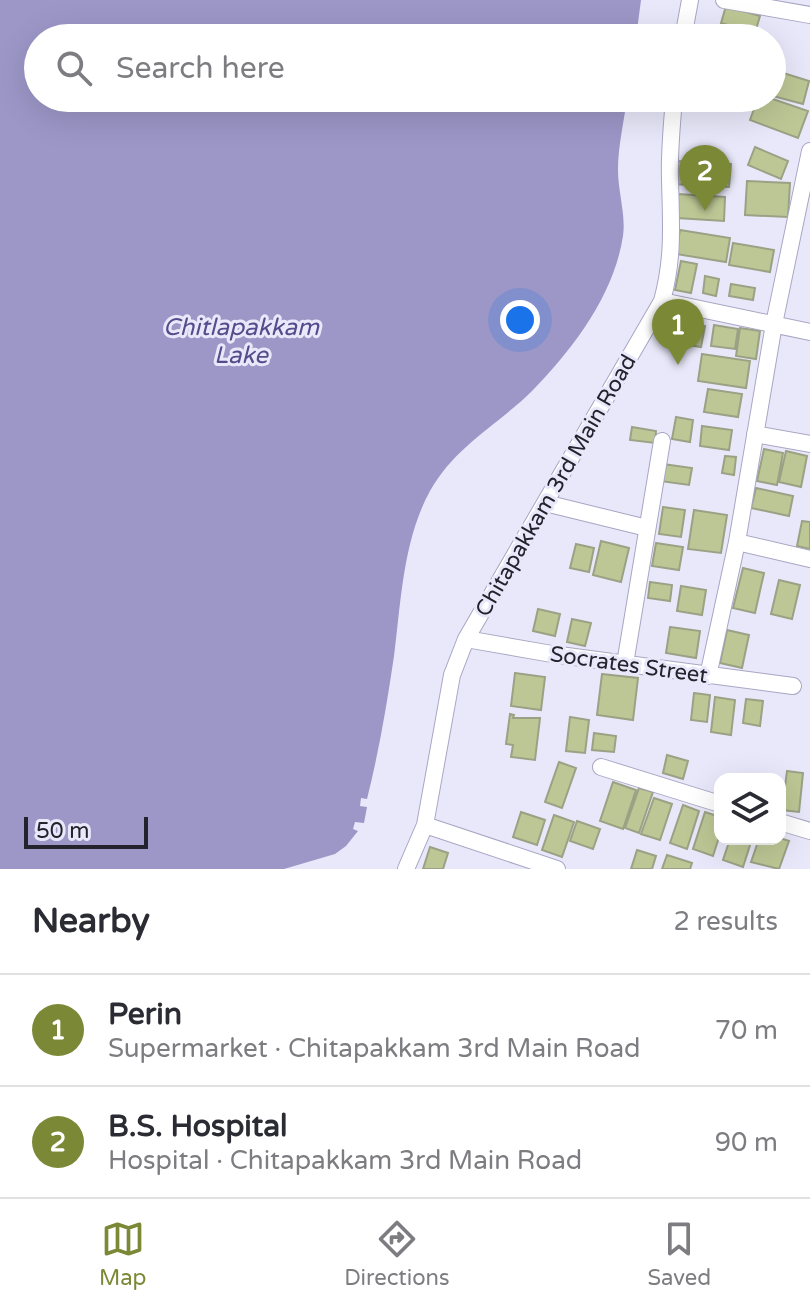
<!DOCTYPE html>
<meta charset="utf-8">
<style>
body{margin:0;font-family:"Varela Round",sans-serif;background:#f2f2f3;color:#2b2b33}
.controls{position:absolute;right:24px;bottom:24px;display:grid;overflow:hidden;border-radius:16px;box-shadow:0 8px 32px #0002}
.controls button{width:72px;height:72px;display:grid;place-items:center;padding:0;border:0;border-bottom:2px solid #e1e1e2;background:#fff;color:#2b2b33;font:40px sans-serif}
.scale{position:absolute;left:24px;bottom:20px;width:124px;box-sizing:border-box;padding-left:8px;border:4px solid #23222d;border-top:0;font-size:22px;line-height:28px;white-space:nowrap;color:#23222d;-webkit-text-stroke:6px #e9e8fa;paint-order:stroke}
.you{position:absolute;left:520px;top:320px;width:28px;height:28px;margin:-20px;border:6px solid #fff;border-radius:50%;background:#1a73e8;box-shadow:0 0 0 12px #1a73e833}
.badge{display:grid;place-items:center;width:52px;height:52px;border-radius:50%;background:#7b8836;color:#fff;font-size:26px;font-weight:700}
.pin{position:absolute;translate:-50% -66px;filter:drop-shadow(0 2px 4px #0008)}
.pin::after{content:'';position:absolute;top:42px;width:28px;height:24px;background:inherit;clip-path:polygon(0 0,100% 0,50% 100%)}
.list{margin:0;padding:0;list-style:none}
h2{display:flex;justify-content:space-between;align-items:center;height:104px;margin:0;padding:0 32px;font-size:34px}
h2 small{font-size:26px;font-weight:400;color:#7c7c81}
.list li{display:grid;grid-template-columns:52px 1fr auto;gap:24px;align-items:center;box-sizing:border-box;height:112px;padding:0 32px;border-top:2px solid #e1e1e2}
.list b{display:block;font-size:30px;white-space:nowrap}
.list p{margin:0;font-size:26px;white-space:nowrap;color:#7c7c81}
.list em{font-size:26px;font-style:normal;color:#7c7c81}
.icon{flex:none;width:44px;height:44px;fill:none;stroke:currentColor;stroke-width:2;stroke-linecap:round;stroke-linejoin:round}
.map{position:relative;flex:none;width:810px;height:869px;overflow:hidden}
.search{position:absolute;background:#fff;box-shadow:0 8px 32px #0002;left:24px;right:24px;top:24px;height:88px;display:flex;align-items:center;gap:20px;box-sizing:border-box;padding:0 28px;border-radius:44px;color:#7c7c81;font-size:30px}
.sheet{height:328px;background:#fff}
nav{display:flex;justify-content:space-around;align-items:center;box-sizing:border-box;height:112px;border-top:2px solid #e1e1e2;background:#fff;font-size:22px;color:#7c7c81}
nav a{display:grid;justify-items:center;gap:4px}
nav .on{color:#7b8836}
.map>svg:first-child{display:block}
.water{fill:#9c97c7}
.building{fill:#bdc795;stroke:#9ba184;stroke-width:2}
.lines{fill:none;stroke-linecap:round;stroke-linejoin:round}
.minor-casing{stroke:#a8a6c3;stroke-width:18}
.minor{stroke:#fff;stroke-width:16}
.labels{text-anchor:middle;stroke-width:6;stroke-linejoin:round;paint-order:stroke}
.street-label{font-size:22px;fill:#23222d;stroke:#e9e8fa}
.water-label{font-size:24px;font-style:italic;fill:#564c8b;stroke:#e9e8fa}
</style>
<div class="map">
<svg width="810" height="869" viewBox="0 0 810 869">
<rect width="100%" height="100%" fill="#e9e8fa"/>
<path class="water" d="M0 0H641L636 38H38V98H627C624 122 618 146 618 170 618 192 626 215 623 236 614 295 573 349 533 390 497 426 456 445 430 491 403 540 401 602 394 656 387 704 379 751 367 799L361 798 360 806 367 807 364 823 355 822 353 829 358 831 346 846 335 854 284 869H0Z"/>
<path class="building" d="M726 6 760 16 755 33 721 23Z
M780 72 809 81 803 104 773 96Z
M696 98H736L733 108Z
M758 98H770L808 111 798 138 750 120Z
M755 147 788 161 781 179 748 165Z
M675 161 731 164 729 187 673 184Z
M747 181 790 183 788 217 745 215Z
M678 194 725 197 724 221 677 218Z
M680 230 730 238 726 262 676 254Z
M733 243 774 250 770 272 729 265Z
M681 261 697 264 691 293 675 290Z
M705 276 719 279 716 296 703 293Z
M731 284 755 288 753 300 729 296Z
M672 322 705 326 701 347 669 342Z
M714 325 738 329 735 349 711 346Z
M740 328 760 331 756 359 736 356Z
M702 354 750 361 746 388 698 381Z
M708 389 742 394 738 417 704 412Z
M676 417 693 420 690 442 672 439Z
M702 426 732 430 729 450 700 446Z
M632 427 656 431 655 443 630 440Z
M764 449 783 453 777 485 757 481Z
M786 451 807 456 801 487 779 482Z
M725 456 736 457 734 475 722 473Z
M663 464 692 468 689 485 660 481Z
M756 488 793 496 789 516 751 508Z
M663 507 685 510 681 537 659 534Z
M694 510 727 515 721 553 688 549Z
M802 521 810 522V549L797 546Z
M601 541 629 548 621 582 593 575Z
M656 543 683 547 679 570 652 566Z
M576 544 594 548 589 572 570 568Z
M743 568 764 573 755 613 733 608Z
M779 580 800 585 792 619 771 614Z
M650 582 672 585 670 601 648 598Z
M681 586 706 590 702 615 677 611Z
M538 609 560 614 555 636 533 631Z
M572 619 591 623 585 646 567 642Z
M670 627 700 631 696 658 666 653Z
M727 630 749 635 742 668 720 663Z
M515 673 545 677 541 710 511 706Z
M602 674 638 678 633 720 597 715Z
M694 693 710 695 707 722 691 720Z
M715 697 735 700 731 735 711 732Z
M746 699 763 701 760 726 743 723Z
M510 714 514 715 513 718H540L535 760 511 757 513 745 506 744Z
M570 717 589 720 585 753 566 751Z
M594 733 616 736 614 752 592 750Z
M667 755 688 761 683 779 663 773Z
M559 762 576 768 562 808 545 802Z
M787 771 803 773 799 812 782 810Z
M613 782 636 790 623 829 600 821Z
M639 788 653 792 639 833 625 828Z
M654 798 672 804 660 840 641 834Z
M683 805 699 811 687 849 670 843Z
M521 812 545 820 537 845 513 837Z
M705 812 720 817V834L713 856 693 849Z
M554 815 574 822 562 857 542 850Z
M577 821 600 829 593 849 570 841Z
M780 838 789 841 779 869 751 862 759 839Z
M730 839H752L743 867 723 860Z
M430 847 448 853 443 869H423Z
M637 850 656 856 652 869H631Z
M667 855 692 863 690 869H662Z"/>
<g class="lines">
<g class="minor-casing">
<path id="minor" d="M724 0 810 15
M683 38 690 0
M662 301 810 332
M755 434 810 444
M545 503 647 528
M737 542 810 559
M466 639 552 654 793 686
M625 664 662 441
M708 676 737 542 774 324 810 151
M601 767 720 804
M780 822 810 831
M425 825 557 869
M406 869 425 825 452 675 466 639 662 301C674 257 671 224 670 179 669 152 672 125 674 98"/>
</g>
<use href="#minor" class="minor"/>
</g>
<g class="labels">
<g class="street-label">
<text transform="translate(555 485) rotate(-60)" y="8">Chitapakkam 3rd Main Road</text>
<text transform="translate(629 664) rotate(8)" y="8">Socrates Street</text>
</g>
<g class="water-label">
<text x="241" y="335">Chitlapakkam<tspan x="241" dy="28">Lake</tspan></text>
</g>
</g>
</svg>
<div class="controls">
<button><svg class="icon" aria-label="layers" viewBox="0 0 24 24"><path d="M12 4l9 5-9 5-9-5zM3 14l9 5 9-5"/></svg></button>
</div>
<div class="scale">50 m</div>
<div class="you"></div>
<div class="pin badge" style="left:678px;top:365px">1</div>
<div class="pin badge" style="left:705px;top:211px">2</div>
<div class="search"><svg class="icon" aria-label="search" viewBox="0 0 24 24"><circle cx="10" cy="10" r="6"/><path d="M15 15l6 6"/></svg>Search here</div>
</div>
<section class="sheet">
<h2>Nearby<small>2 results</small></h2>
<ul class="list">
<li><span class="badge">1</span><div><b>Perin</b><p>Supermarket · Chitapakkam 3rd Main Road</p></div><em>70 m</em></li>
<li><span class="badge">2</span><div><b>B.S. Hospital</b><p>Hospital · Chitapakkam 3rd Main Road</p></div><em>90 m</em></li>
</ul>
</section>
<nav>
<a class="on"><svg class="icon" aria-label="map" viewBox="0 0 24 24"><path d="M3 6l6-2 6 2 6-2v14l-6 2-6-2-6 2zM9 4v14M15 6v14"/></svg>Map</a>
<a><svg class="icon" aria-label="directions" viewBox="0 0 24 24"><path d="M12 3l9 9-9 9-9-9zM9 14v-3h6M13 9l2 2-2 2"/></svg>Directions</a>
<a><svg class="icon" aria-label="saved" viewBox="0 0 24 24"><path d="M7 4h10v16l-5-4-5 4z"/></svg>Saved</a>
</nav>
